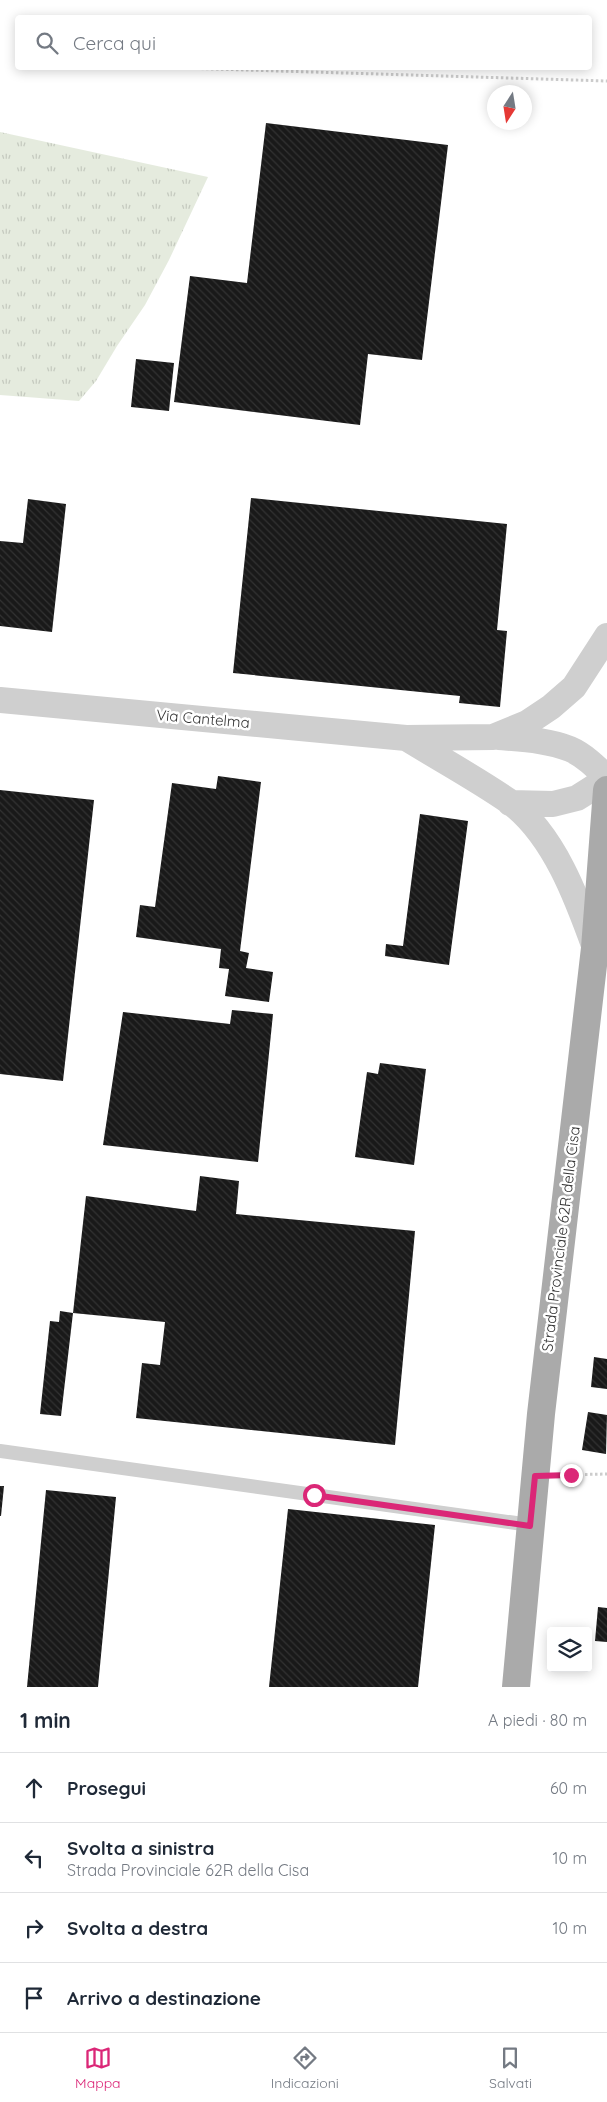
<!DOCTYPE html>
<html lang="it">
<meta charset="utf-8">
<style>
body{margin:0;font-family:Quicksand,sans-serif;background:#f2f2f3;color:#1f2937}
.controls{position:absolute;right:15px;bottom:15px;display:grid;overflow:hidden;border-radius:5px;box-shadow:0 2px 12px #0003}
.controls button{width:45px;height:45px;display:grid;place-items:center;padding:0;border:0;border-bottom:1px solid #e0e1e3;background:#fff;color:#1f2937;font:25px sans-serif}
.compass{position:absolute;left:487px;top:85px;width:45px;height:45px;border-radius:50%;background:#fff;box-shadow:0 2px 12px #0003;rotate:192deg}
.stop{position:absolute;width:15px;height:15px;margin:-11px;border:4px solid #db2777;border-radius:50%;background:#fff}
.stop.end{background:#db2777;border-color:#fff;box-shadow:0 1px 5px #0008}
.list{margin:0;padding:0;list-style:none}
h2{display:flex;justify-content:space-between;align-items:center;height:65px;margin:0;padding:0 20px;font-size:21px}
h2 small{font-size:16px;font-weight:400;color:#747a83}
.list li{display:grid;grid-template-columns:32px 1fr auto;gap:15px;align-items:center;box-sizing:border-box;height:70px;padding:0 20px;border-top:1px solid #e0e1e3}
.list b{display:block;font-size:19px;white-space:nowrap}
.list p{margin:0;font-size:16px;white-space:nowrap;color:#747a83}
.list em{font-size:16px;font-style:normal;color:#747a83}
.icon{flex:none;width:28px;height:28px;fill:none;stroke:currentColor;stroke-width:2;stroke-linecap:round;stroke-linejoin:round}
.map{position:relative;flex:none;width:607px;height:1687px;overflow:hidden}
.search{position:absolute;background:#fff;box-shadow:0 2px 12px #0003;left:15px;right:15px;top:15px;height:55px;display:flex;align-items:center;gap:12px;box-sizing:border-box;padding:0 18px;border-radius:5px;color:#747a83;font-size:19px}
.sheet{height:345px;background:#fff}
nav{display:flex;justify-content:space-around;align-items:center;box-sizing:border-box;height:70px;border-top:1px solid #e0e1e3;background:#fff;font-size:14px;color:#747a83}
nav a{display:grid;justify-items:center;gap:2px}
nav .on{color:#db2777}
.map>svg:first-child{display:block}
.grass{fill:url(#grass-tufts)}
.building{fill:url(#building-back-hatch)}
.lines{fill:none;stroke-linecap:round;stroke-linejoin:round}
.path{stroke:#ccc;stroke-width:3;stroke-dasharray:2.5 2.5;stroke-linecap:butt}
.service{stroke:#cfcfcf;stroke-width:14}
.minor{stroke:#cfcfcf;stroke-width:26}
.primary{stroke:#aaa;stroke-width:28}
.route{stroke:#db2777;stroke-width:6}
.labels{text-anchor:middle;stroke-width:5;stroke-linejoin:round;paint-order:stroke}
.street-label{font-size:15px;fill:#323232;stroke:#fff}
</style>
<div class="map">
<svg width="607" height="1687" viewBox="0 0 607 1687">
<defs>
<pattern id="grass-tufts" width="24" height="20" patternUnits="userSpaceOnUse" patternTransform="scale(1.25)"><rect width="24" height="20" fill="#e5ebde"/><path d="M3 7l-1-3M5 7V3M7 7l1-3M15 17l-1-3M17 17v-4M19 17l1-3" fill="none" stroke="#c5cabf"/></pattern>
<pattern id="building-back-hatch" width="6" height="6" patternUnits="userSpaceOnUse" patternTransform="scale(1.25)"><rect width="6" height="6" fill="#191919"/><path d="M-1 5l2 2M0 0l6 6M5-1l2 2" fill="none" stroke="#323232"/></pattern>
</defs>
<rect width="100%" height="100%" fill="#fff"/>
<path class="grass" d="M0 132 208 177 169 260 145 305 117 346 96 381 79 401 0 395Z"/>
<path class="building" d="M266 123 448 145 422 360 368 354 360 425 174 402 190 276 247 283Z
M136 359 174 363 169 411 131 407Z
M251 498 507 524 497 630 507 631 500 707 459 703 460 696 233 673Z
M28 499 66 504 52 632 0 626V541L23 543Z
M218 776 261 782 240 951 249 953 246 968 273 972 269 1002 225 996 229 969 219 968 221 949 136 937 140 905 155 907 172 783 216 789Z
M0 790 94 800 63 1081 0 1074Z
M420 814 468 821 449 965 385 956 386 944 403 946Z
M232 1010 273 1014 258 1162 103 1145 123 1012 230 1024Z
M380 1063 426 1069 414 1165 355 1157 367 1072 378 1074Z
M200 1176 239 1181 236 1214 415 1231 395 1445 136 1418 142 1363 160 1365 165 1322 73 1313 86 1196 196 1211Z
M60 1311 73 1313 61 1416 40 1414 50 1321 59 1322Z
M594 1357 607 1359V1389L591 1387Z
M588 1412 607 1415 606 1454 582 1450Z
M0 1486H4L1 1516H0Z
M46 1490 116 1497 98 1687H27Z
M288 1509 435 1525 418 1687H269Z
M598 1607 607 1608V1642L595 1641Z"/>
<g class="lines">
<path class="path" d="M181 68 607 81
M560 1475 607 1474"/>
<path class="service" d="M0 1451 530 1525"/>
<path class="minor" d="M0 700 406 738 493 737 527 723 551 707 574 687 607 636
M499 737C522 739 548 740 570 749 584 755 596 767 607 778
M406 738C440 759 477 779 510 802 554 835 577 898 595 948
M510 803 553 804 577 798 607 779"/>
<path class="primary" d="M516 1687 541 1414 595 948 607 790"/>
</g>
<g class="lines">
<path class="route" d="M314 1495 530 1526 535 1476 571 1475"/>
</g>
<g class="labels">
<g class="street-label">
<text transform="translate(203 719) rotate(5)" y="5">Via Cantelma</text>
<text transform="translate(561 1239) rotate(-83)" y="5">Strada Provinciale 62R della Cisa</text>
</g>
</g>
</svg>
<div class="controls">
<button><svg class="icon" aria-label="layers" viewBox="0 0 24 24"><path d="M12 4l9 5-9 5-9-5zM3 14l9 5 9-5"/></svg></button>
</div>
<svg class="compass" viewBox="-18 -18 36 36"><path d="M0-13l5 13h-10z" fill="#e53935"/><path d="M0 13l5-13h-10z" fill="#747a83"/></svg>
<div class="stop" style="left:314px;top:1495px"></div>
<div class="stop end" style="left:571px;top:1475px"></div>
<div class="search"><svg class="icon" aria-label="search" viewBox="0 0 24 24"><circle cx="10" cy="10" r="6"/><path d="M15 15l6 6"/></svg>Cerca qui</div>
</div>
<section class="sheet">
<h2>1 min<small>A piedi · 80 m</small></h2>
<ul class="list">
<li><svg class="icon" aria-label="ahead" viewBox="0 0 24 24"><path d="M12 20V5M6 11l6-6 6 6"/></svg><div><b>Prosegui</b></div><em>60 m</em></li>
<li><svg class="icon" aria-label="left" viewBox="0 0 24 24"><path d="M17 20v-9H6M10 6l-5 5 5 5"/></svg><div><b>Svolta a sinistra</b><p>Strada Provinciale 62R della Cisa</p></div><em>10 m</em></li>
<li><svg class="icon" aria-label="right" viewBox="0 0 24 24"><path d="M7 20v-9h11M14 6l5 5-5 5"/></svg><div><b>Svolta a destra</b></div><em>10 m</em></li>
<li><svg class="icon" aria-label="arrive" viewBox="0 0 24 24"><path d="M6 21V4h12l-3 4 3 4H6"/></svg><div><b>Arrivo a destinazione</b></div></li>
</ul>
</section>
<nav>
<a class="on"><svg class="icon" aria-label="map" viewBox="0 0 24 24"><path d="M3 6l6-2 6 2 6-2v14l-6 2-6-2-6 2zM9 4v14M15 6v14"/></svg>Mappa</a>
<a><svg class="icon" aria-label="directions" viewBox="0 0 24 24"><path d="M12 3l9 9-9 9-9-9zM9 14v-3h6M13 9l2 2-2 2"/></svg>Indicazioni</a>
<a><svg class="icon" aria-label="saved" viewBox="0 0 24 24"><path d="M7 4h10v16l-5-4-5 4z"/></svg>Salvati</a>
</nav>
